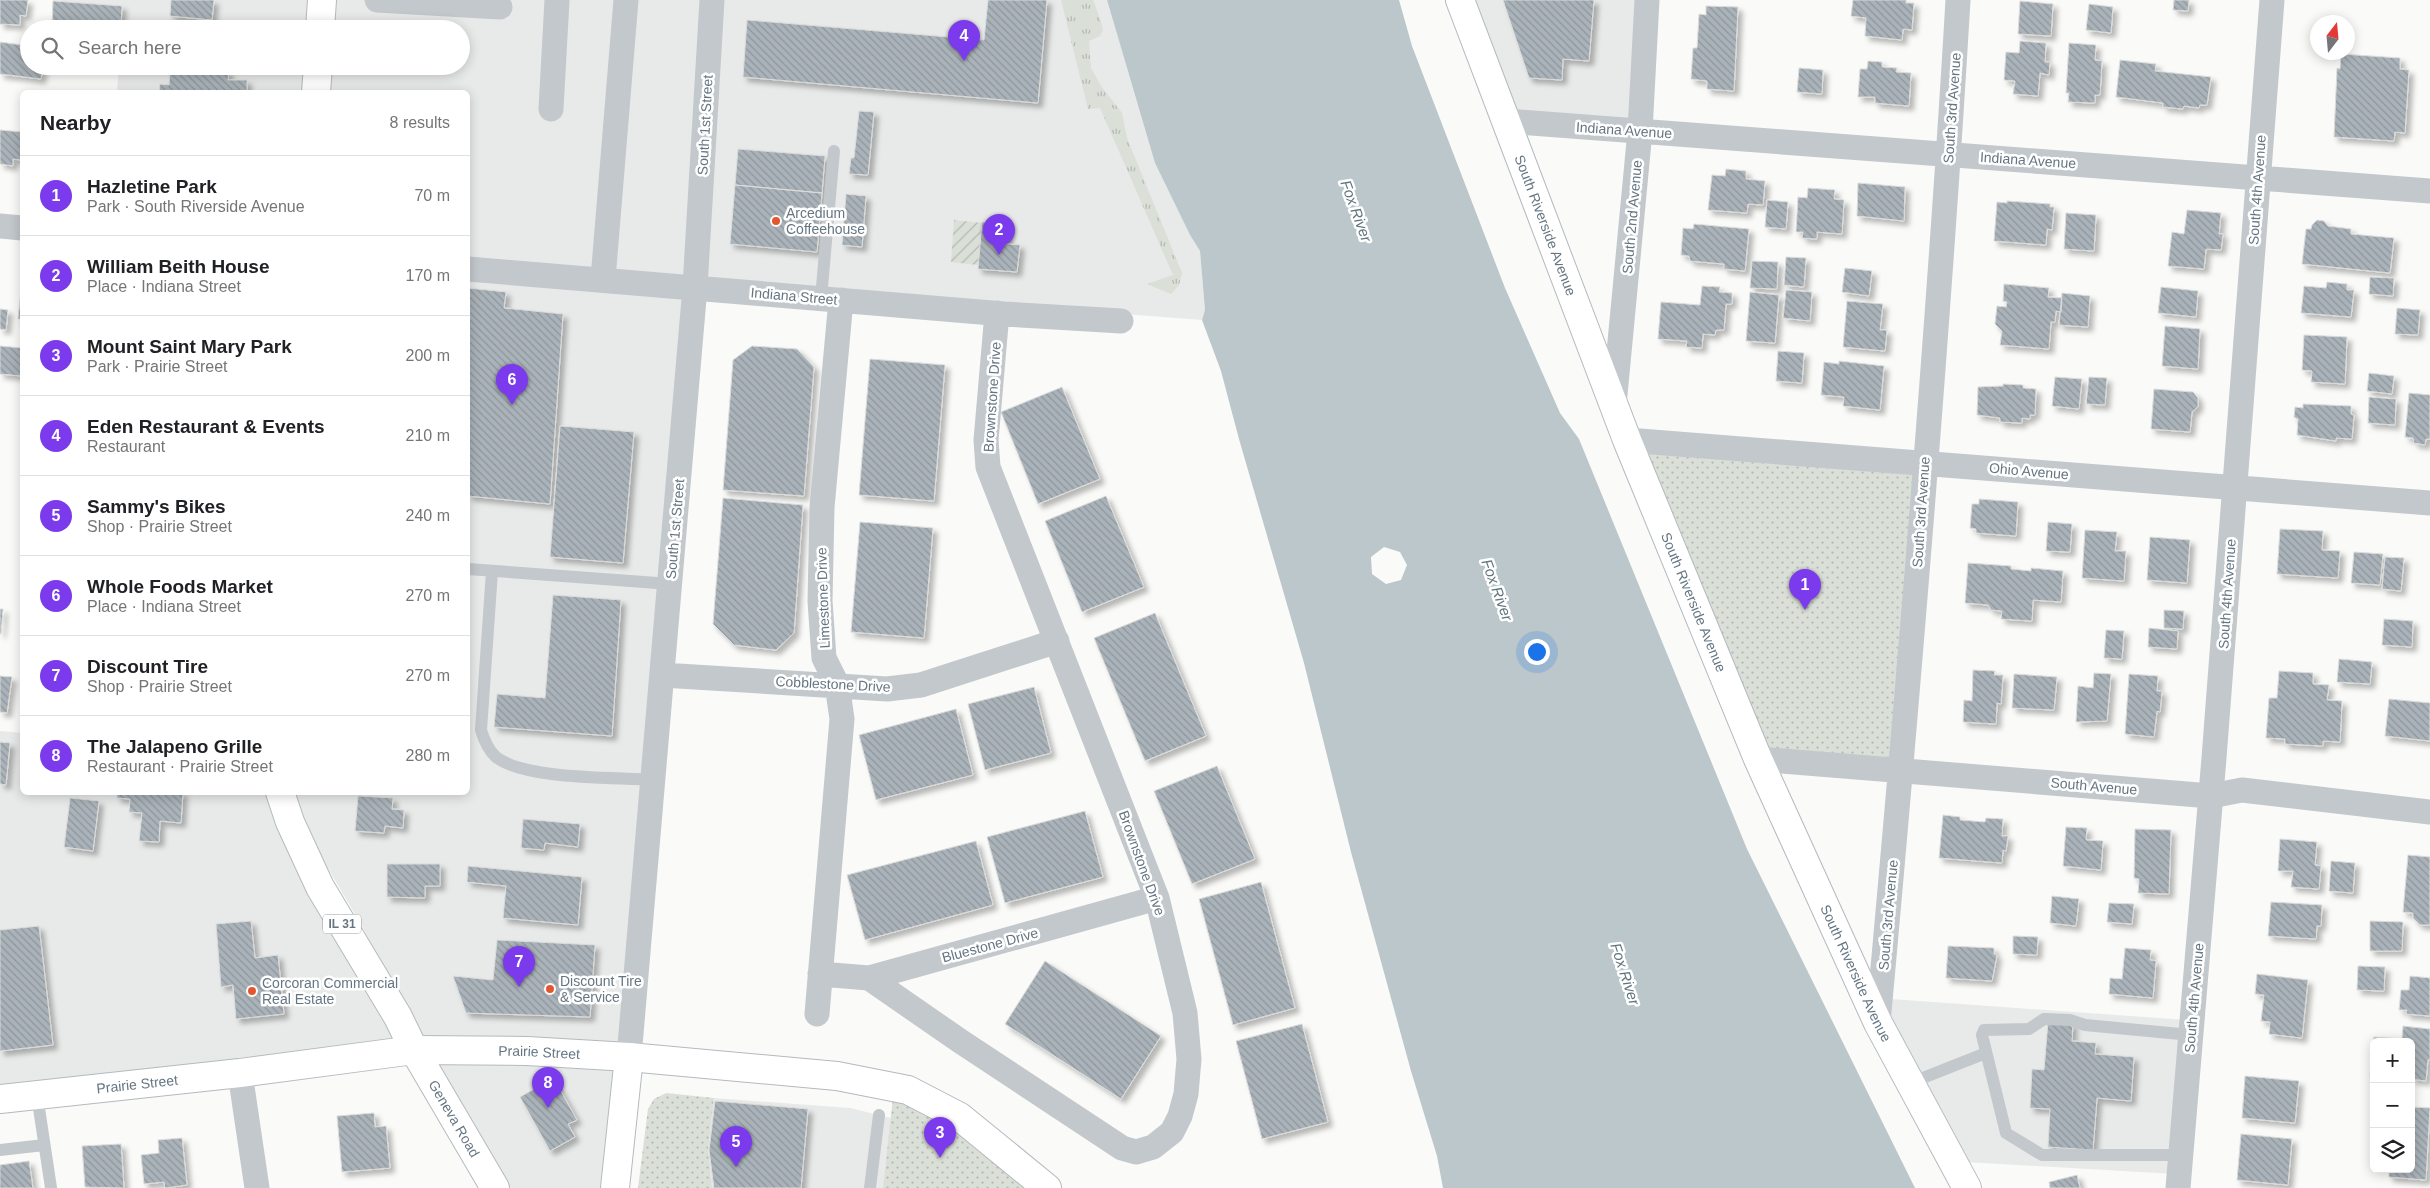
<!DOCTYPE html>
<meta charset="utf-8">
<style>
body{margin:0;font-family:Helvetica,sans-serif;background:#f6f6f6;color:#202124}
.controls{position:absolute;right:15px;bottom:15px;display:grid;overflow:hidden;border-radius:8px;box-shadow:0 2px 12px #0003}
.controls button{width:45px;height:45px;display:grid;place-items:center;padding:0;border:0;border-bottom:1px solid #e0e0e0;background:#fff;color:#202124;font:25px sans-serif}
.compass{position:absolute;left:2310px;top:15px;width:45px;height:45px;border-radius:50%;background:#fff;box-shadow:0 2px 12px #0003;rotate:16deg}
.you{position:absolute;left:1536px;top:651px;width:18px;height:18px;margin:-12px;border:4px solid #fff;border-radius:50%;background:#1a73e8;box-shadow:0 0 0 8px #1a73e833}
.badge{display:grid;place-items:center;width:32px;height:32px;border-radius:50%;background:#7c3aed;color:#fff;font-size:16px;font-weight:700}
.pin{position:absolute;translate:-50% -41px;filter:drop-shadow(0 1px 2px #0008)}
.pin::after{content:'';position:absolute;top:26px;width:18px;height:15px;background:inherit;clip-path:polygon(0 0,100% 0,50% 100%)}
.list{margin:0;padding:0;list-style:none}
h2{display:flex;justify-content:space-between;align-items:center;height:65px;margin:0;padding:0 20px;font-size:21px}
h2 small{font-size:16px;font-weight:400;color:#757577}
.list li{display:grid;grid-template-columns:32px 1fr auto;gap:15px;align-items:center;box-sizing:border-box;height:80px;padding:0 20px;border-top:1px solid #e0e0e0}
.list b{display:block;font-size:19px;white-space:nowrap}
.list p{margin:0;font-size:16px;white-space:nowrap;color:#757577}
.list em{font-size:16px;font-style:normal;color:#757577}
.icon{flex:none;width:28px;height:28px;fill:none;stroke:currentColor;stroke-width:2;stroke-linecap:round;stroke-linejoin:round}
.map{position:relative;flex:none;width:2430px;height:1188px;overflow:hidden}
.search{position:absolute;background:#fff;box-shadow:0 2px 12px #0003;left:20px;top:20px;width:450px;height:55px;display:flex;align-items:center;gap:12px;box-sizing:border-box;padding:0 18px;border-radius:28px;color:#757577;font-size:19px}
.panel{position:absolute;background:#fff;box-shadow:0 2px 12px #0003;left:20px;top:90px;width:450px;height:705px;border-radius:8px}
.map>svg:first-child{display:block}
.built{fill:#e8e9e9}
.grass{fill:url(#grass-tufts)}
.park{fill:url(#park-dots)}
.garden{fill:url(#garden-furrows)}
.water{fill:#bbc7cb;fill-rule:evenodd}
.building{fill:url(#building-back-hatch);stroke:#dcdcda;filter:url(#shadow)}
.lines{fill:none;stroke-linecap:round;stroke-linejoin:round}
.secondary-casing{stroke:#b3babf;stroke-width:30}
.primary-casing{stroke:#b5babe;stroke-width:30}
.lane{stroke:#c3c8cc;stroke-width:12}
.street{stroke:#c3c8cc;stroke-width:25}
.secondary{stroke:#fff;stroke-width:28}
.primary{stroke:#fff;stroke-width:28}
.poi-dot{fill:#e4572e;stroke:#fff;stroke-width:2}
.labels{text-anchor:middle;stroke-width:5;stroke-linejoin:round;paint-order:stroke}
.shield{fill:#fff;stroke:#939fa8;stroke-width:1}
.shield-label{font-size:12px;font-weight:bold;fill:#657683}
.street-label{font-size:14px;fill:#657683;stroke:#fff}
.poi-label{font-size:14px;fill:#657683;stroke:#fff;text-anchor:start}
.water-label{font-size:15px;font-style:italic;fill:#60757c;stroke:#fff}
</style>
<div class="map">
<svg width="2430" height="1188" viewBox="0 0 2430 1188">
<defs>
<pattern id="grass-tufts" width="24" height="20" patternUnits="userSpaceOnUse" patternTransform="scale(1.25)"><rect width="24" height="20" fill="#dadfd7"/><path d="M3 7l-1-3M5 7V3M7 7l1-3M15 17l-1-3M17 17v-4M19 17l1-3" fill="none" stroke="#b4b9b4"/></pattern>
<pattern id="park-dots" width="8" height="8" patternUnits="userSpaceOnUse" patternTransform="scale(1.25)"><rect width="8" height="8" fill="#dadfd7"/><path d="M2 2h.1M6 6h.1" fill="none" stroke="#b4b9b4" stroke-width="1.8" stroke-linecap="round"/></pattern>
<pattern id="garden-furrows" width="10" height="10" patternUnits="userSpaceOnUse" patternTransform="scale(1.25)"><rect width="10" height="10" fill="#dadfd7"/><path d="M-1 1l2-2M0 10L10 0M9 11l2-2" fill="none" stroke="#b4b9b4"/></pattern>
<pattern id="building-back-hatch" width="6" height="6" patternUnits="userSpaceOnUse" patternTransform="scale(1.25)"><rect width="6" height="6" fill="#aab3b9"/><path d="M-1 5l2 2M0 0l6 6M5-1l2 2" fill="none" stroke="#8e969c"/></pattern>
<filter id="shadow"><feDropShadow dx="4.5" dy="4.5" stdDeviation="2.5" flood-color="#0004"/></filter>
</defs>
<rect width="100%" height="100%" fill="#fafaf8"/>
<path class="built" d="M53 0H316L314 29H51Z
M331 0H703L685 291 622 1051 418 1044 362 926 296 814 291 793 468 792V92H324L326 66H461V29H328Z
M719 0H1107L1155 163 1190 235 1200 251 1205 310 1202 320 702 282Z
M1468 0H1643L1636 125 1512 117Z
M119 66H311L310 92H117Z
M0 731 22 733V792L271 793 400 1044 0 1089Z
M1891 999 2187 1020 2176 1174 1965 1162 1888 1022Z
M424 1056 624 1061 610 1188H507Z
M714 1098 850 1108 891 1118 883 1188H712L708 1150Z"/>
<path class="grass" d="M1061 0H1093L1094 2 1101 22 1103 30 1100 36 1089 41 1091 68 1101 86 1122 113 1127 138 1182 273 1179 285 1171 294 1147 284 1173 275 1100 108 1088 109Z"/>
<path class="park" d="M1641 448 1920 468 1894 762 1757 753Z
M666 1093 714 1098 708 1150 712 1188H638L648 1109 654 1099Z
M893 1097 958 1128 1030 1188H883Z"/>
<path class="garden" d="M954 220 982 223 978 265 951 262Z"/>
<path class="water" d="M1107 0H1399L1412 46 1505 288 1560 413 1579 439 1747 849 1915 1188H1443L1437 1156 1411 1071 1351 852 1304 663 1239 439 1221 371 1202 320 1205 310 1200 251 1190 235 1155 163ZM1384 547 1400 552 1407 565 1401 580 1386 584 1372 574 1371 557Z"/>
<path class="building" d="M0 0H28L26 16 20 15V25L0 24Z
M171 0H214L212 20 170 16Z
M988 0H1047L1038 103 743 77 747 20 984 40Z
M1503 0H1594L1589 61 1563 59 1562 80 1529 78Z
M1853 0H1906V3H1914L1912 30 1903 29 1902 40 1865 36 1866 18 1851 16Z
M2174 0H2189L2188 11 2173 10Z
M53 1 122 6 121 29 52 28Z
M2020 1 2053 4 2051 36 2018 34Z
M2089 4 2113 7 2111 33 2086 30Z
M1706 6 1738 7 1734 91 1707 89V81L1691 79 1693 48H1697L1699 14 1706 15Z
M2020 41 2046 43 2045 62H2050L2049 75 2040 73 2038 96 2013 94 2015 81 2004 80 2006 52 2019 53Z
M0 42 29 46V66H38V69H43L41 79 0 74Z
M2069 43 2096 45 2095 60 2102 61 2100 95H2095V103L2068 102 2069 93H2066Z
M2341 54 2400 58V69L2409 70 2405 133 2395 132 2394 141 2334 137 2337 68 2340 69Z
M2120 60 2156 64 2155 71 2211 77 2207 105H2200L2199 108 2184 106 2183 109 2163 107V103L2116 97Z
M1868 61 1882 62V67L1897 68 1896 72 1911 73 1909 106 1875 103V97H1858L1860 69H1867Z
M182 68 229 71 228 80H247V92H159L160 84 169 85 170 71 182 72Z
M1799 68 1823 70 1822 94 1797 92Z
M859 111 874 112 868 175 849 174 851 158H854Z
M0 130 22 132V156L21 160 13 159V166L0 164Z
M738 149 825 156 822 193 735 185Z
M1726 169 1746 171V179L1765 181 1763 205 1748 204 1747 213 1708 210 1712 175 1725 176Z
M1858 183 1905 187 1904 221 1857 216Z
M735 185 822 193 817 252 730 244Z
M1808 188 1835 190 1834 199 1844 200 1842 234 1817 232V239L1802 238 1803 232H1796L1798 197 1807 198Z
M846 194 866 196 862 247 842 245Z
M1767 200 1788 202 1786 229 1765 227Z
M2007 201 2050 204V207H2054L2052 230 2047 229 2046 245 1994 241 1997 202 2007 203Z
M2187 210 2221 213 2219 234H2223L2221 250 2206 249 2204 269 2168 266 2172 232 2184 234Z
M2066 213 2096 215 2094 251 2064 249Z
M2317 220 2324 221 2328 226 2351 229V234L2394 238 2390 273 2302 264 2306 229H2311L2312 225Z
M982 222 1009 224 1007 244 1020 245 1017 272 978 269Z
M1694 224 1749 229 1745 271 1724 269V264L1690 261 1689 256 1681 255 1683 228 1693 229Z
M1786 257 1806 258 1804 287 1784 285Z
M1752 261 1778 262 1777 289 1750 288Z
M1845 268 1872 271 1869 296 1842 292Z
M2370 277 2394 278 2393 296 2369 294Z
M22 282V319H18Z
M2327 282 2347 284V290H2354L2351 317 2301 313 2304 286 2326 288Z
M2004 284 2049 288 2048 297 2062 298 2061 312 2056 311 2055 322H2051L2049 349 2000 345 2002 331 1995 324 1997 306 2006 307 2007 302 2003 301Z
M1702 286 1720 287 1719 292 1732 293V304H1726L1724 330H1716L1715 335 1703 334 1702 348 1686 347 1687 341 1658 339 1661 302 1700 305Z
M2161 287 2198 291 2196 317 2158 313Z
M468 288 506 292 504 308 563 314 550 504 468 496Z
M1786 290 1812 292 1810 321 1783 318Z
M1750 292 1779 295 1775 343 1746 341Z
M2062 293 2090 296 2088 327 2059 325Z
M1847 301 1883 304 1880 330H1887L1885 351 1843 347Z
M2397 308 2420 310 2418 335 2395 334Z
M0 309 8 310 6 330 0 329Z
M2165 326 2200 329 2198 369 2162 366Z
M2304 335 2347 337 2345 384 2311 382 2312 371 2302 370Z
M0 346 22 348V376L0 374Z
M752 346 797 349 814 367 804 496 723 490 733 360Z
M1778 351 1804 353 1802 383 1776 381Z
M870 359 945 365 934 501 859 495Z
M1839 361 1884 366 1880 410 1843 406 1844 397 1821 395 1824 362 1839 364Z
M2369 373 2394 376 2392 394 2367 391Z
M2055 377 2082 379 2079 409 2052 406Z
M2089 377 2107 378 2105 405 2086 404Z
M2003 384 2023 385V388L2036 389 2035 415H2030V419L2022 418V423L2000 422V418L1977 415 1978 387 2003 386Z
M1062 387 1100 479 1038 504 1001 412Z
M2154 389 2193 392 2198 398V407L2192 412 2190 432 2151 429Z
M2409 393 2430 395V439H2426L2425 445 2414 443 2413 438 2405 437Z
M2369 397 2396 399 2395 425 2368 423Z
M2303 404 2351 406V414L2354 415 2352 439 2336 438V441L2297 435 2298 419 2294 417 2295 407 2303 408Z
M560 426 634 432 623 563 550 557Z
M1106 496 1144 587 1082 612 1045 521Z
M723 498 803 505 794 633 776 650 734 645 713 624Z
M1979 499 2018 502 2016 536 1976 533V529L1970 528 1972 504H1979Z
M860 522 933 528 924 638 851 632Z
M2048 522 2072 524 2070 552 2046 551Z
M2280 529 2323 531 2322 550 2340 551 2338 578 2277 574Z
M2085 530 2117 532 2115 551H2126L2124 581 2082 578Z
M2150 537 2190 540 2187 583 2147 580Z
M2354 552 2383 554 2380 585 2351 583Z
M2385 557 2404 558 2401 591 2382 589Z
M1968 563 2011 566V569L2031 571V568L2063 571 2061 602 2033 600 2032 621 2001 619 2002 611 1991 610 1988 605 1965 603Z
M553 595 621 600 612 736 494 727 497 694 545 698Z
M0 609H3L1 634H0Z
M2164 610 2184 611 2183 629 2164 628Z
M1155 613 1206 736 1145 761 1094 638Z
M2384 619 2413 621 2412 647 2382 645Z
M2149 628 2178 631 2177 649 2148 647Z
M2106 630 2124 631 2122 659 2104 658Z
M2339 659 2372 662 2370 684 2337 682Z
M1973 670 1995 671 1994 675H2003L2001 704 1997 703 1996 724 1963 722 1964 700 1972 701Z
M2279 671 2313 673V684L2329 685 2327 700 2342 701 2340 742 2323 741V746L2285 744V739L2266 738 2269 698H2277Z
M2094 673 2111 674 2107 721 2076 722 2078 686 2093 688Z
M2014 674 2057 677 2054 710 2012 708Z
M2129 674 2158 676 2157 691H2162L2160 712 2157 711 2154 737 2125 734Z
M0 676 12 677 7 713 0 712Z
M1034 687 1051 753 985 770 968 704Z
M2389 699 2430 703V741L2385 736Z
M956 709 973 775 876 800 859 735Z
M0 742 10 743 6 785 0 784Z
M1217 766 1255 859 1192 884 1154 791Z
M117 792H183L181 823 160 821 159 842 139 841 142 813 129 812 130 799 117 798Z
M358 796 393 798 392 809 404 810 403 828 385 826 384 833 355 831Z
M70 798 99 801 93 851 64 847Z
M1085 811 1103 877 1005 903 987 837Z
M1943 815 1960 817V820L1985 822 1986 818 2003 819 2002 836H2008L2006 851 2003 850 2002 863 1939 858Z
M523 819 580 824 578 847 545 843 544 850 521 848Z
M2066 827 2087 828 2086 840 2103 841 2101 870 2063 866Z
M2135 829 2171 830 2169 894 2138 893 2139 879 2134 878Z
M2280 839 2317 842 2315 865 2321 866 2319 889 2291 887 2293 871H2278Z
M976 841 993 905 865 940 847 875Z
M2408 855 2430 857V925H2420L2413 918V913L2403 912Z
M2331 861 2355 863 2353 893 2329 891Z
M387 864H440V886H425V898L387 897Z
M468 866 582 877 578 925 503 918 506 886 467 882Z
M1261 882 1295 1008 1233 1025 1199 899Z
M2052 896 2079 899 2076 926 2050 923Z
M2271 902 2322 905 2321 926H2317L2316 939 2268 936Z
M2109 903 2134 904 2132 924 2107 922Z
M251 921 255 958 278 955 284 1014 236 1019 233 985 221 987 216 924Z
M2370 921 2403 922 2402 951H2370Z
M39 926 53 1045 0 1051V930Z
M2013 936 2038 937 2037 955 2013 954Z
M497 940 595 945 590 1017 466 1013 453 976 493 980Z
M1948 946 1994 948V954L1997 955 1992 981 1946 978Z
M2125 948 2151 950 2150 960 2156 961 2153 998 2109 994 2110 978 2122 979Z
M1045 961 1161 1036 1121 1099 1005 1024Z
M2358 966 2385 967 2384 991 2357 990Z
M2257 974 2308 980 2302 1038 2269 1034 2270 1022 2261 1021 2264 995 2255 994Z
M2410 976 2430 978V1016L2406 1014 2407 1010H2399L2401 990H2409Z
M2048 1022 2073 1023 2072 1041 2096 1043 2095 1054 2134 1057 2131 1101 2097 1098 2093 1150 2048 1147 2050 1109 2030 1108 2032 1069 2044 1070Z
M1302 1024 1328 1122 1262 1139 1236 1041Z
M2403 1026 2430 1029V1060H2428L2426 1081 2411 1079V1042H2374V1076H2370L2374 1037 2402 1039Z
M2245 1076 2299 1081 2295 1123 2242 1118Z
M541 1085 558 1086 577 1120 568 1124 575 1137 550 1151 520 1097Z
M715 1101 808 1109 801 1188H714L709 1150Z
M2411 1107 2430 1108 2426 1180 2389 1177V1169H2411Z
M374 1113 375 1127 386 1126 390 1168 342 1172 337 1116Z
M2241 1134 2292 1139 2288 1185 2237 1180Z
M182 1138 187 1185 165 1188 164 1182 144 1184 141 1155 159 1153 158 1140Z
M121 1144 124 1188 85 1187 82 1146Z
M29 1161 33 1188H0V1165Z
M2077 1175 2080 1188H2050L2049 1182Z"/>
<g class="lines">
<g class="secondary-casing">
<g id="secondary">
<path id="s1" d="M1460 0 1627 440 1758 759 1878 1023 1967 1188"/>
<path id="s2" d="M0 1099 240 1073 414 1050 527 1051 629 1057 837 1076 908 1090 960 1117 1047 1188"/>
<path d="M615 1188 629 1057"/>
</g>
</g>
<g class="primary-casing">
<g id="primary">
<path d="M320 29 322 0"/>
<path d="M316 92 318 66"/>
<path id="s3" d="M280 792 290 822 320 887 398 1017 414 1050 495 1188"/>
</g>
</g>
<path class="lane" d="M821 298 834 151
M468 569 671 584
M492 571 481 730C484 740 488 750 496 757 526 780 614 777 653 780
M1910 1083 1986 1053
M37 1095 51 1188
M0 1150 44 1145
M2181 1155H2042L2006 1133 1982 1035 1984 1030 2029 1029 2044 1019 2070 1020 2085 1025 2191 1035
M870 1188 879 1115"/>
<path class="street" d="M377 0 500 7
M551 109 557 0
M1506 121 2430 191
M0 226 22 228
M468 269 1004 314 1121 321
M603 279 626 0
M1614 405 1640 131 1647 0
M1627 440 2430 503
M662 675 887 689 921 685 1057 641
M1758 759 2211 796 2242 790 2430 812
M820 974 869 978 1157 898
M869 978 960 1041 1122 1148 1136 1152 1153 1147 1172 1132 1180 1116 1186 1094 1189 1059 1185 1013 1157 898 988 467 986 440 997 313
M817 1014 842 719 837 684 824 658 820 601 822 507 841 300
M1878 1023C1909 683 1938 341 1958 0
M629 1057 695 287 712 0
M240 1073 257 1188
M2178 1188 2214 758 2272 0"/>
<use href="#secondary" class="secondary"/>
<use href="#primary" class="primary"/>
</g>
<g class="poi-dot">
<circle cx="776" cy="221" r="5"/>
<circle cx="550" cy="989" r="5"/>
<circle cx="252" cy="991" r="5"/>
</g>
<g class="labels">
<rect class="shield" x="323" y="914.5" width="38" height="19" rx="4"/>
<g class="shield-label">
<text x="342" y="928">IL 31</text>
</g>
<g class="street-label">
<text transform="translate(1952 108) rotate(-86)" y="5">South 3rd Avenue</text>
<text transform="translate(705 125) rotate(-87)" y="5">South 1st Street</text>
<text transform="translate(1624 130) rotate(4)" y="5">Indiana Avenue</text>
<text transform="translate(2028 160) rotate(4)" y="5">Indiana Avenue</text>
<text transform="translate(2257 190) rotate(-86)" y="5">South 4th Avenue</text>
<text transform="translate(1632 217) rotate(-85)" y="5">South 2nd Avenue</text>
<text dy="5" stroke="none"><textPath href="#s1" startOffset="241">South Riverside Avenue</textPath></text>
<text transform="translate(794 296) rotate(5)" y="5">Indiana Street</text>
<text transform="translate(992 397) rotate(-86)" y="5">Brownstone Drive</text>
<text transform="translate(2029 471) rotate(5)" y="5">Ohio Avenue</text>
<text transform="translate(1921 512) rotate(-86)" y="5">South 3rd Avenue</text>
<text transform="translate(675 529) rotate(-85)" y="5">South 1st Street</text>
<text transform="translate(2227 594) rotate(-86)" y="5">South 4th Avenue</text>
<text transform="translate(823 598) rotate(-92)" y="5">Limestone Drive</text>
<text dy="5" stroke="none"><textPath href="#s1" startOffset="646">South Riverside Avenue</textPath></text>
<text transform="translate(833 684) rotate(3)" y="5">Cobblestone Drive</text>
<text transform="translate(2094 786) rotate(5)" y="5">South Avenue</text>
<text transform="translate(1142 863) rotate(70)" y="5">Brownstone Drive</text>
<text transform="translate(1888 915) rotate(-85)" y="5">South 3rd Avenue</text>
<text transform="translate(990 945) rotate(-15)" y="5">Bluestone Drive</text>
<text dy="5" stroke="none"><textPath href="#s1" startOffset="1051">South Riverside Avenue</textPath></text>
<text transform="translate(2194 998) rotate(-85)" y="5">South 4th Avenue</text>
<text dy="5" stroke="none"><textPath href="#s2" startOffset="542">Prairie Street</textPath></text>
<text dy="5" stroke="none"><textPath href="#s2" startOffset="138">Prairie Street</textPath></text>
<text dy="5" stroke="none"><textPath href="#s3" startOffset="371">Geneva Road</textPath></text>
</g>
<g class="poi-label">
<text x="786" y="218">Arcedium<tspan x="786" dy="16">Coffeehouse</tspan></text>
<text x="560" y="986">Discount Tire<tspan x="560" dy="16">&amp; Service</tspan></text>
<text x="262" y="988">Corcoran Commercial<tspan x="262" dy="16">Real Estate</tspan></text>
</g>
<g class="water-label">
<text transform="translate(1356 211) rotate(70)" y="5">Fox River</text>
<text transform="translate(1497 590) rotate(70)" y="5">Fox River</text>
<text transform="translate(1625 974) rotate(72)" y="5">Fox River</text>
</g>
</g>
</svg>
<div class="controls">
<button>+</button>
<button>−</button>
<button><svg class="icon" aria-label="layers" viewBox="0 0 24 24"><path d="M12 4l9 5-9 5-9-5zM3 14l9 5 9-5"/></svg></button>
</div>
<svg class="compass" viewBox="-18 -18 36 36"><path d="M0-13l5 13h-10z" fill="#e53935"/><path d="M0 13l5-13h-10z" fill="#757577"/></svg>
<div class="you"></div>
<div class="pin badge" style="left:1805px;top:610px">1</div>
<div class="pin badge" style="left:999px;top:255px">2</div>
<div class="pin badge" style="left:940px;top:1158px">3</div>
<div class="pin badge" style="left:964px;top:61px">4</div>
<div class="pin badge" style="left:736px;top:1167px">5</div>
<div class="pin badge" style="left:512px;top:405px">6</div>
<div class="pin badge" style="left:519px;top:987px">7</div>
<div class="pin badge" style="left:548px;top:1108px">8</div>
<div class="search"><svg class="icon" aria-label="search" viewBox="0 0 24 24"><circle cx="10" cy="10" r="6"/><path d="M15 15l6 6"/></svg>Search here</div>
<section class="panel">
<h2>Nearby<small>8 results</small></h2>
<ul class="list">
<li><span class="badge">1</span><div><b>Hazletine Park</b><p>Park · South Riverside Avenue</p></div><em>70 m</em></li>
<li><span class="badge">2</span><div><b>William Beith House</b><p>Place · Indiana Street</p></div><em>170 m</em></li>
<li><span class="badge">3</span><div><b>Mount Saint Mary Park</b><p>Park · Prairie Street</p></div><em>200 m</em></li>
<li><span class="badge">4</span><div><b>Eden Restaurant &amp; Events</b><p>Restaurant</p></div><em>210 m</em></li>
<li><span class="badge">5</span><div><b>Sammy's Bikes</b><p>Shop · Prairie Street</p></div><em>240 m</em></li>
<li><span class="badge">6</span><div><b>Whole Foods Market</b><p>Place · Indiana Street</p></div><em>270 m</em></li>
<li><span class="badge">7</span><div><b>Discount Tire</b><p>Shop · Prairie Street</p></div><em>270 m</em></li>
<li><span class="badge">8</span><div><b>The Jalapeno Grille</b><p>Restaurant · Prairie Street</p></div><em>280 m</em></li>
</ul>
</section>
</div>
